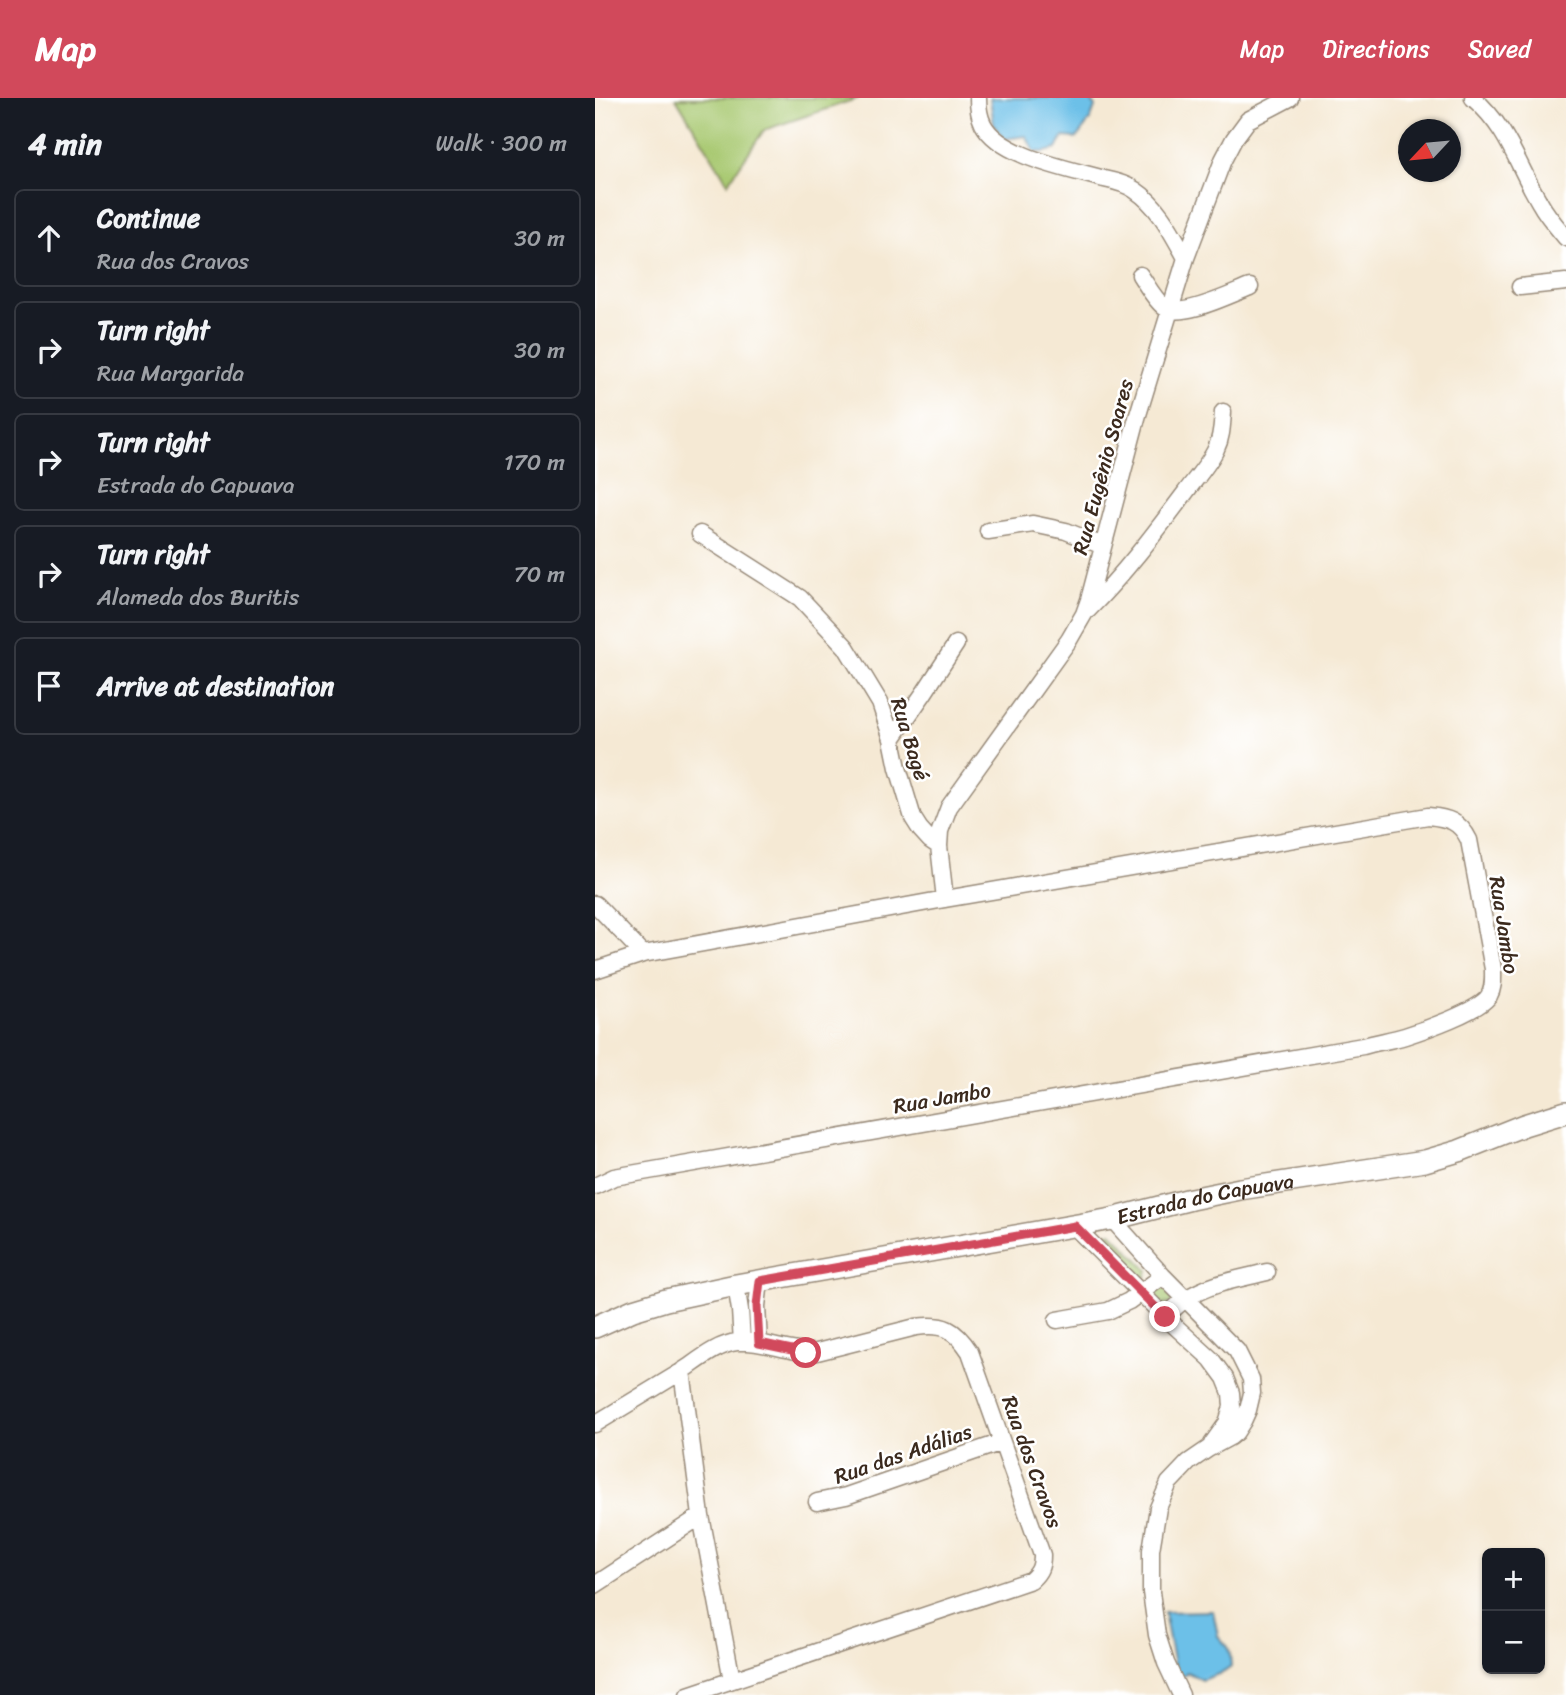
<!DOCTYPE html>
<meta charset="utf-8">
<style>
body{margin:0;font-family:Sriracha,sans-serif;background:#242831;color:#f1f3f6}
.controls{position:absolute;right:21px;bottom:21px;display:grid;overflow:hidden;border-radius:10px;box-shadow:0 2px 5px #0004}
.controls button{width:63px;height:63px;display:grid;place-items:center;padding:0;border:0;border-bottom:2px solid #363941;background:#171b24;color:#f1f3f6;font:35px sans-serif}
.compass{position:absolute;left:803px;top:21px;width:63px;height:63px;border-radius:50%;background:#171b24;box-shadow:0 2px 5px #0004;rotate:244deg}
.stop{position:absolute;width:21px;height:21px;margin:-16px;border:5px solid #d1495b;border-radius:50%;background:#fff}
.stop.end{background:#d1495b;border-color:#fff;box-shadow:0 2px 7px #0008}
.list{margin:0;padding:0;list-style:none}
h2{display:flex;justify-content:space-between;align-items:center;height:91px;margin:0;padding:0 28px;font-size:30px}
h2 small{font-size:23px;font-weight:400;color:#9ea1a6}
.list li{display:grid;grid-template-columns:46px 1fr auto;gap:21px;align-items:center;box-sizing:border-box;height:98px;margin:0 14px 14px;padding:0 14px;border:2px solid #363941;border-radius:10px}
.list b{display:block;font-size:26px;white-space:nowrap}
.list p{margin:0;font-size:23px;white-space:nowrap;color:#9ea1a6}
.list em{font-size:23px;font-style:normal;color:#9ea1a6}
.icon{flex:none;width:38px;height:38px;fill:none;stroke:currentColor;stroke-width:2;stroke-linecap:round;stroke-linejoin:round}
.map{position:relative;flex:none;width:971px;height:1597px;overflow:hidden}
header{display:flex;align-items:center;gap:42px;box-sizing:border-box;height:98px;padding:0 35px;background:#d1495b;color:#fff}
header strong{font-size:33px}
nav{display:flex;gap:38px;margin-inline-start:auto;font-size:24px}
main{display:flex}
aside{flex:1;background:#171b24}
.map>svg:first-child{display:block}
.green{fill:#a9c972;stroke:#727a48;stroke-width:2}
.water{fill:#6cc0e8;stroke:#547583;stroke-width:2}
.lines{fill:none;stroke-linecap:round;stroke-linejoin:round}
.minor-casing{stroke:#988a79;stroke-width:19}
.major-casing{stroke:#988a79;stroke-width:24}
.minor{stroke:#fff;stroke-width:16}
.major{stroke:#fff;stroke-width:21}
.route{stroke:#d1495b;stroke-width:9}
.labels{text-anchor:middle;stroke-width:5;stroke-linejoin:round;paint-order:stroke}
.street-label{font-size:21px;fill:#3b2a1e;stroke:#fff}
</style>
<header>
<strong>Map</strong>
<nav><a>Map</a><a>Directions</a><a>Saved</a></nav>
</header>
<main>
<aside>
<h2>4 min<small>Walk · 300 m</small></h2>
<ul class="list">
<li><svg class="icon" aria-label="ahead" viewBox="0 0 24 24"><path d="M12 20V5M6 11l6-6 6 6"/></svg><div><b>Continue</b><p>Rua dos Cravos</p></div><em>30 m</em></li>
<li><svg class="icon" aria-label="right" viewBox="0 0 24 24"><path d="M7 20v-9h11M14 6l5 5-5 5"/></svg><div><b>Turn right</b><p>Rua Margarida</p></div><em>30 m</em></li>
<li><svg class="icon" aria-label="right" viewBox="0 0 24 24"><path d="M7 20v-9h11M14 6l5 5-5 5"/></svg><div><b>Turn right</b><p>Estrada do Capuava</p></div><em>170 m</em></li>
<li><svg class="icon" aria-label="right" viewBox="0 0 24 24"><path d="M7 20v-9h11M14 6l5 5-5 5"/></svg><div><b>Turn right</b><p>Alameda dos Buritis</p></div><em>70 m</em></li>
<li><svg class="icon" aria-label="arrive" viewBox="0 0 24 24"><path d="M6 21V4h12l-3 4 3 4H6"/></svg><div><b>Arrive at destination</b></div></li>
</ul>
</aside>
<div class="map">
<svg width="971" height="1597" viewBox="0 0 971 1597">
<rect width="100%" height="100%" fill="#fff"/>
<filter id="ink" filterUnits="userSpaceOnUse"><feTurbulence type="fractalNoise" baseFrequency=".0143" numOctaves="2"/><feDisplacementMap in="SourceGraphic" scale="14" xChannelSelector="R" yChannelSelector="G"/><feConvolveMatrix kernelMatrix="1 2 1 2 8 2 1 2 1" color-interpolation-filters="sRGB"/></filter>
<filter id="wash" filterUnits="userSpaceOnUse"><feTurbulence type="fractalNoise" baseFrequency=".00686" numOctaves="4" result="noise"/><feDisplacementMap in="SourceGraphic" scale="28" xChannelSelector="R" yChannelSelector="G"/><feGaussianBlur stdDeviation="1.57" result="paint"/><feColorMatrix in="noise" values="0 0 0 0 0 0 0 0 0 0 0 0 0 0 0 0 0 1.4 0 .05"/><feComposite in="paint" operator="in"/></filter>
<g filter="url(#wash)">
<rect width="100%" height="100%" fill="#f5e9d4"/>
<path class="green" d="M81 0H264L169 32 133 85Z
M516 1134 553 1172 551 1179 546 1182 537 1177 502 1141 507 1135Z
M561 1198a9 9 0 1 1 18 0a9 9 0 1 1-18 0Z"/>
<path class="water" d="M395 0H495L500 9 496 20 482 40 468 39 462 51 449 54H440L431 38 409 41 399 27Z
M618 1513 623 1538 633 1549 635 1557 636 1569 629 1574 607 1582 592 1574 582 1584 569 1514Z"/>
</g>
<g filter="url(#ink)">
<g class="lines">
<g class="minor-casing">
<path id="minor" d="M383 0C383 9 384 18 388 26 405 59 475 71 509 81 519 83 531 86 540 92 564 108 577 135 591 160
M878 0C914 31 922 67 945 105 952 118 962 129 971 140
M545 177C552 187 559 201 569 209 585 222 636 196 655 189
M925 189 971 184
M393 433 438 426 471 433 508 448
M105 436 205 500 251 549 285 605 297 641 303 670 318 720 325 731 335 742 344 748
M493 512C529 476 560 435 590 395 600 381 614 366 621 351 627 339 627 326 628 314
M297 641 329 595 361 546
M350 801 344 748 345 733 354 709 474 542 489 516 494 502 542 320 591 160 628 62 639 41 653 22 695 0
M0 806 48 856
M0 872 48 856 350 801 833 718C853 720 865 723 874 742L898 871C898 881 899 889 894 898 884 913 829 932 810 938 797 942 782 944 768 948L19 1079 0 1088
M517 1121 568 1178 642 1253 656 1281 657 1295 653 1312 648 1323 641 1334 635 1339 613 1351 594 1364 574 1385 563 1410 556 1452V1494L562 1537 571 1565 586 1597
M479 1128 570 1219 616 1261 630 1280 636 1295 637 1309 632 1325 617 1346
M141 1187 145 1212 147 1244
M570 1219C577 1213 583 1206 591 1201 615 1185 645 1181 672 1174
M462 1222 513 1213 534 1203 568 1178
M164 1245 162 1208 165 1183
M87 1273 106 1418 137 1582
M0 1326C30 1308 59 1290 89 1272 104 1262 123 1246 142 1244 169 1242 195 1256 222 1254L321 1229C349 1225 360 1231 375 1254L447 1457C447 1468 445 1474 436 1482L93 1597
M222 1404 251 1398 407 1344
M0 1487 106 1418"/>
</g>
<g class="major-casing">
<g id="major">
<path id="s1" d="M0 1229 38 1212 71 1202 141 1187 517 1121 596 1101 645 1091 830 1063 864 1053 929 1027 971 1014"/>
</g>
</g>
<use href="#minor" class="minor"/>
<use href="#major" class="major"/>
</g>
</g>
<g class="lines" filter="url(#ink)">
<path class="route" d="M211 1255 164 1245 162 1208 165 1183 480 1128 570 1219"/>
</g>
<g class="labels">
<g class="street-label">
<text transform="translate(508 369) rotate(-75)" y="7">Rua Eugênio Soares</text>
<text transform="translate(315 641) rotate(73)" y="7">Rua Bagé</text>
<text transform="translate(909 827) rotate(81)" y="7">Rua Jambo</text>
<text transform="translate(347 1000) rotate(-10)" y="7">Rua Jambo</text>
<text dy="7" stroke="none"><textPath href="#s1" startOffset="625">Estrada do Capuava</textPath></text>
<text transform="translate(308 1356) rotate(-19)" y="7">Rua das Adálias</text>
<text transform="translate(437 1364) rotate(70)" y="7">Rua dos Cravos</text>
</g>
</g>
</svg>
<div class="controls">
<button>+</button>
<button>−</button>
</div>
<svg class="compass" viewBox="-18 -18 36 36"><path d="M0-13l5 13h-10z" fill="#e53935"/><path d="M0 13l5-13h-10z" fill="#9ea1a6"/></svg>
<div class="stop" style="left:211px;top:1255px"></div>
<div class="stop end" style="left:570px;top:1219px"></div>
</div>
</main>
